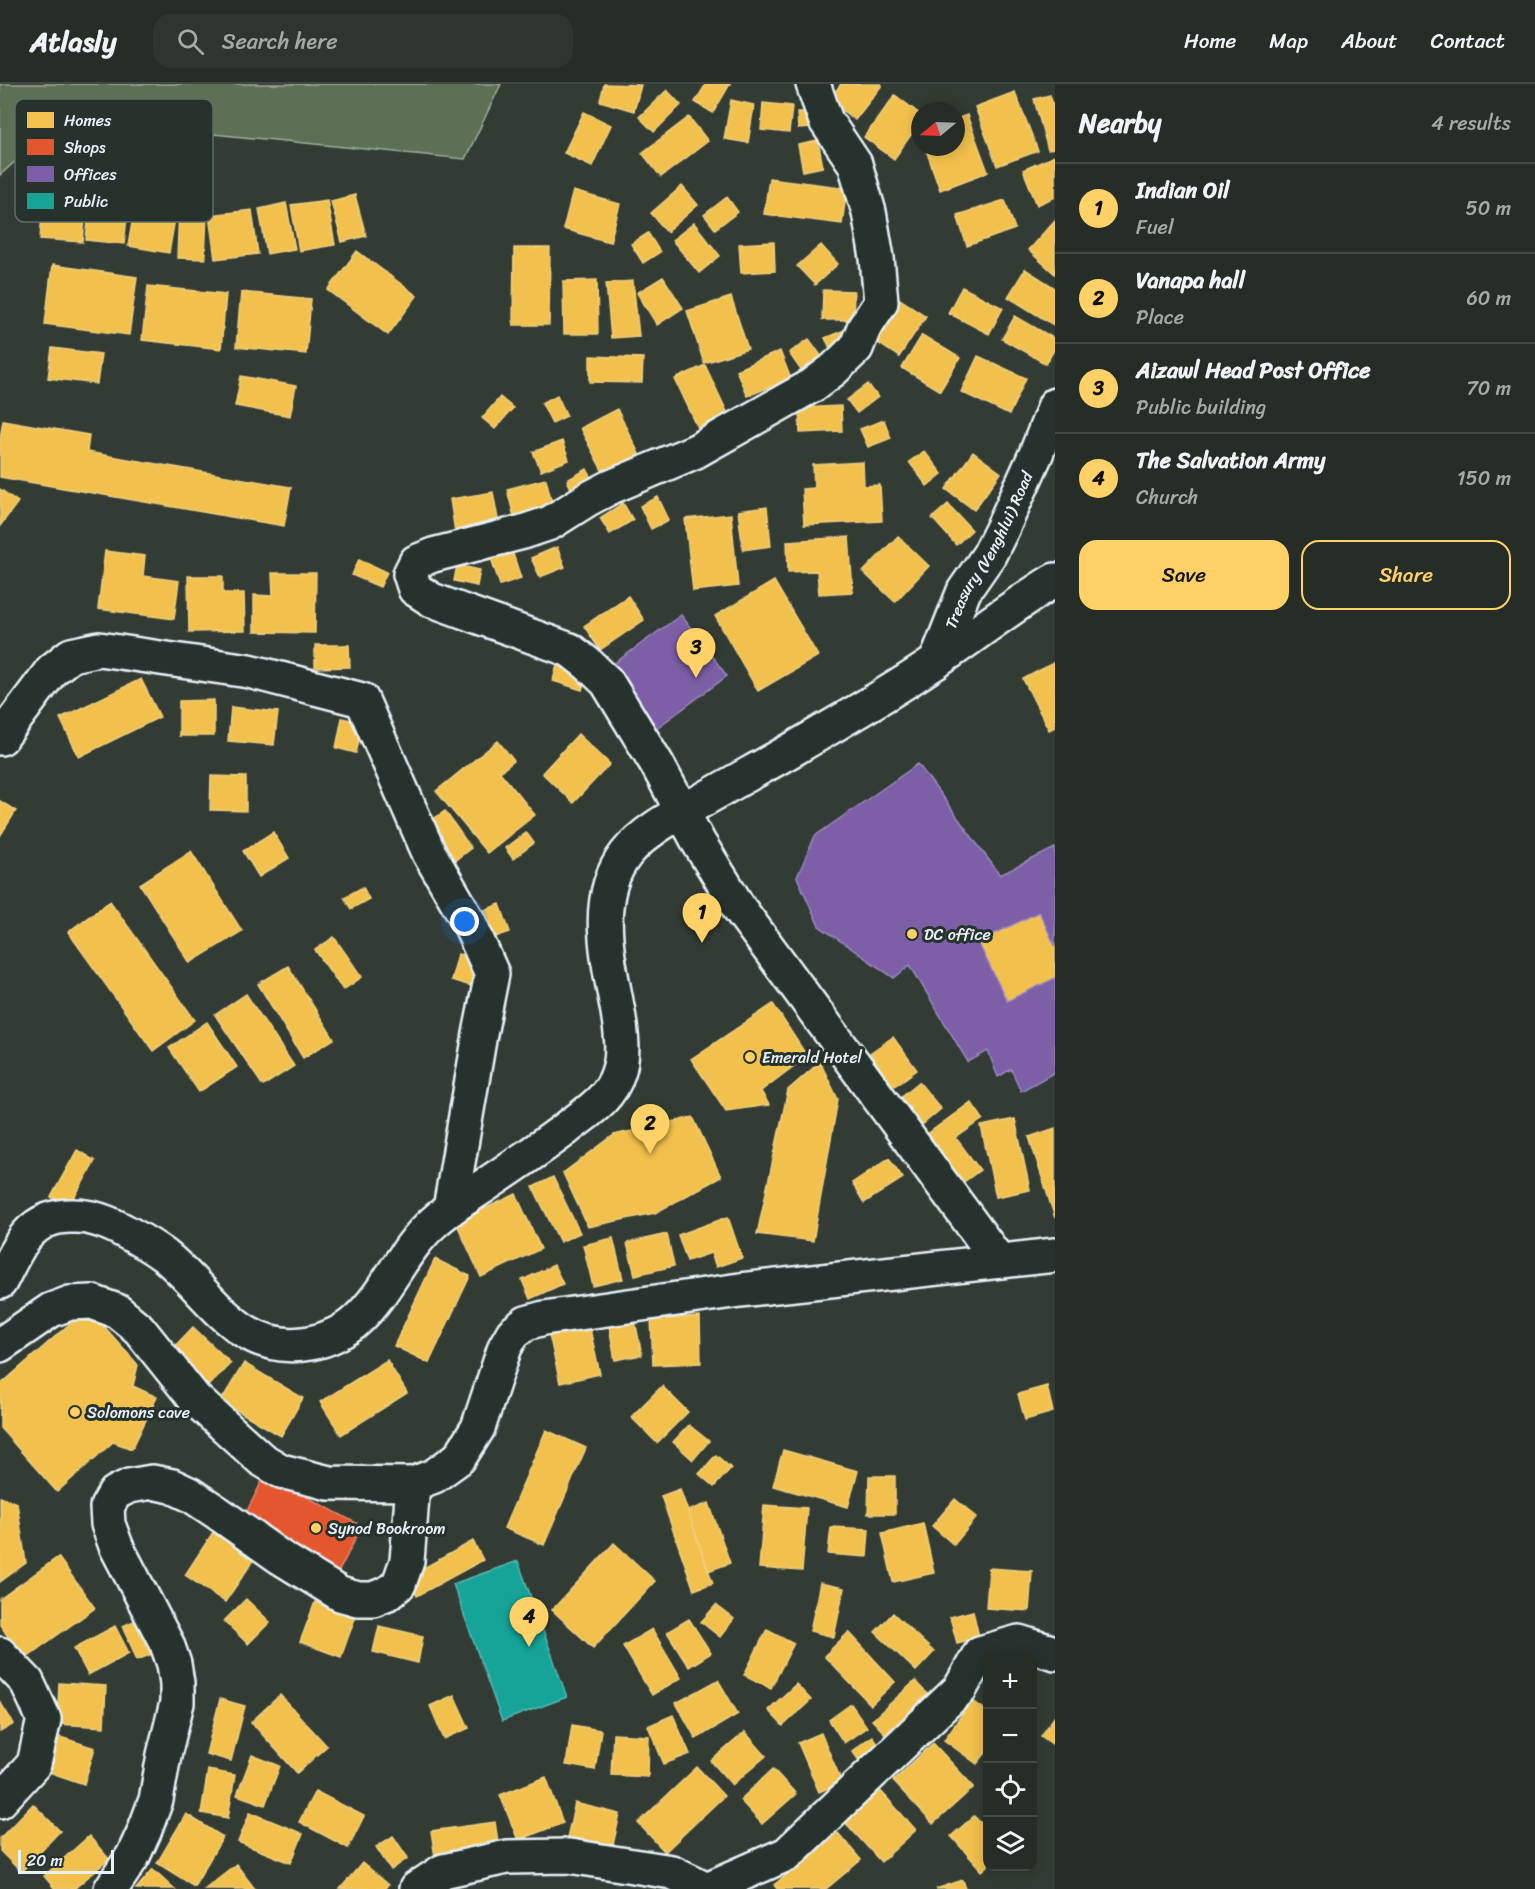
<!DOCTYPE html>
<meta charset="utf-8">
<style>
body{margin:0;font-family:Sriracha,sans-serif;background:#2e352f;color:#f1f3f6}
.controls{position:absolute;right:18px;bottom:18px;display:grid;overflow:hidden;border-radius:12px;box-shadow:0 3px 15px #0003}
.controls button{width:54px;height:54px;display:grid;place-items:center;padding:0;border:0;border-bottom:2px solid #424944;background:#262d27;color:#f1f3f6;font:30px sans-serif}
.compass{position:absolute;left:911px;top:18px;width:54px;height:54px;border-radius:50%;background:#262d27;box-shadow:0 3px 15px #0003;rotate:251deg}
.scale{position:absolute;left:18px;bottom:15px;width:96px;box-sizing:border-box;padding-left:6px;border:3px solid #e8f1f8;border-top:0;font-size:16px;line-height:21px;white-space:nowrap;color:#e8f1f8;-webkit-text-stroke:4px #26332d;paint-order:stroke}
.you{position:absolute;left:465px;top:838px;width:21px;height:21px;margin:-15px;border:4px solid #fff;border-radius:50%;background:#1a73e8;box-shadow:0 0 0 9px #1a73e833}
.badge{display:grid;place-items:center;width:39px;height:39px;border-radius:50%;background:#ffd166;color:#111;font-size:20px;font-weight:700}
.pin{position:absolute;translate:-50% -50px;filter:drop-shadow(0 2px 3px #0008)}
.pin::after{content:'';position:absolute;top:32px;width:21px;height:18px;background:inherit;clip-path:polygon(0 0,100% 0,50% 100%)}
.list{margin:0;padding:0;list-style:none}
h2{display:flex;justify-content:space-between;align-items:center;height:78px;margin:0;padding:0 24px;font-size:26px}
h2 small{font-size:20px;font-weight:400;color:#a4a8a7}
.list li{display:grid;grid-template-columns:39px 1fr auto;gap:18px;align-items:center;box-sizing:border-box;height:90px;padding:0 24px;border-top:2px solid #424944}
.list b{display:block;font-size:22px;white-space:nowrap}
.list p{margin:0;font-size:20px;white-space:nowrap;color:#a4a8a7}
.list em{font-size:20px;font-style:normal;color:#a4a8a7}
.actions{display:flex;gap:12px;padding:18px 24px}
.actions a{flex:1;padding:14px 0;border:2px solid #ffd166;border-radius:18px;text-align:center;font-size:21px;color:#ffd166}
.actions .main{background:#ffd166;color:#111}
.icon{flex:none;width:33px;height:33px;fill:none;stroke:currentColor;stroke-width:2;stroke-linecap:round;stroke-linejoin:round}
.map{position:relative;flex:none;width:1055px;height:1805px;overflow:hidden}
header{display:flex;align-items:center;gap:36px;box-sizing:border-box;height:84px;padding:0 30px;background:#262d27;border-bottom:2px solid #424944}
header strong{font-size:28px}
nav{display:flex;gap:33px;margin-inline-start:auto;font-size:21px}
.search{width:420px;height:54px;background:#2e352f;display:flex;align-items:center;gap:15px;box-sizing:border-box;padding:0 21px;border-radius:18px;color:#a4a8a7;font-size:22px}
main{display:flex}
aside{flex:1;background:#262d27}
.map>svg:first-child{display:block}
.green{fill:#5b6f52;stroke:#a2b0a5;stroke-width:1.5}
.homes{fill:#f2c14e;stroke:#efcf81;stroke-width:1.5}
.shops{fill:#e4572e;stroke:#e5856b;stroke-width:1.5}
.offices{fill:#7b5ea7;stroke:#9c8abf;stroke-width:1.5}
.public{fill:#17a398;stroke:#56bab5;stroke-width:1.5}
.lines{fill:none;stroke-linecap:round;stroke-linejoin:round}
.minor-casing{stroke:#e8f1f8;stroke-width:38}
.major-casing{stroke:#e8f1f8;stroke-width:38}
.minor{stroke:#26332d;stroke-width:33}
.major{stroke:#26332d;stroke-width:33}
.poi-dot{fill:#ffd166;stroke:#26332d;stroke-width:2}
.labels{text-anchor:middle;stroke-width:6;stroke-linejoin:round;paint-order:stroke}
.street-label{font-size:16px;fill:#e8f1f8;stroke:#26332d}
.poi-label{font-size:16px;fill:#e8f1f8;stroke:#26332d;text-anchor:start}
.key{fill:#26332d;stroke:#606c6a;stroke-width:1.5}
.key-label{font-size:16px;fill:#e8f1f8}
</style>
<header>
<strong>Atlasly</strong>
<div class="search"><svg class="icon" aria-label="search" viewBox="0 0 24 24"><circle cx="10" cy="10" r="6"/><path d="M15 15l6 6"/></svg>Search here</div>
<nav><a>Home</a><a>Map</a><a>About</a><a>Contact</a></nav>
</header>
<main>
<div class="map">
<svg width="1055" height="1805" viewBox="0 0 1055 1805">
<rect width="100%" height="100%" fill="#333c34"/>
<filter id="ink" filterUnits="userSpaceOnUse"><feTurbulence type="fractalNoise" baseFrequency=".0167" numOctaves="2"/><feDisplacementMap in="SourceGraphic" scale="12" xChannelSelector="R" yChannelSelector="G"/><feConvolveMatrix kernelMatrix="1 2 1 2 8 2 1 2 1" color-interpolation-filters="sRGB"/></filter>
<g filter="url(#ink)">
<path class="green" d="M0 0H501L465 75 62 35 0 91Z"/>
<path class="homes" d="M604 0 641 1 634 27 600 17Z
M706 0H730L713 29 695 18Z
M841 0H881L882 1 855 36 829 16Z
M667 6 681 21 654 48 639 33Z
M1015 8 1038 67 997 82 975 23Z
M895 11 920 30V38L894 75 864 53Z
M1050 11 1055 27V65L1048 66 1034 15Z
M731 16 754 21 748 59 724 55Z
M763 19 792 22 789 49 761 46Z
M584 28 611 41 592 82 564 69Z
M797 28H813V44L798 45Z
M967 31 988 88 940 106 925 63H956V35Z
M689 33 708 57 661 93 642 69Z
M818 57 823 83 803 87 798 61Z
M1055 72V113L1037 121 1023 86Z
M769 94 847 104 842 140 764 130Z
M682 102 698 121 667 148 651 129Z
M44 105 87 108 83 158 40 155Z
M573 107 620 120 610 158 563 145Z
M91 110 129 115 124 160 86 156Z
M355 111 366 152 342 158 331 117Z
M727 113 738 128 715 145 704 131Z
M136 116 177 123 169 169 128 162Z
M327 116 335 161 299 167 291 121Z
M1005 116 1015 145 967 162 957 131Z
M286 119 295 165 267 170 259 125Z
M179 125 207 127 205 175 177 174Z
M252 126 258 170 215 175 209 131Z
M1055 136V190L1028 166Z
M694 139 720 172 699 189 672 156Z
M648 149 660 168 643 179 631 160Z
M774 158 775 187 741 189 739 160Z
M821 161 838 180 815 201 797 182Z
M514 164H550L549 241H513Z
M357 167 417 212 388 251 328 206Z
M52 181 137 193 129 251 45 240Z
M1025 185 1055 204V242L1008 213Z
M663 193 683 224 657 241 637 209Z
M597 196 598 250H564L563 197Z
M633 197 639 252 611 254 606 199Z
M148 202 226 210 221 265 142 256Z
M962 203 1003 224 989 250 948 229Z
M823 206 854 207 853 236H822Z
M241 208 311 215 306 270 236 263Z
M731 213 748 265 704 279 687 227Z
M898 214 926 232 899 273 872 255Z
M1015 232 1055 255V264L1046 280 1002 255Z
M842 247 848 261 832 268 825 254Z
M922 251 960 274 940 307 902 284Z
M809 255 825 277 805 292 789 269Z
M52 264 101 270 97 300 48 294Z
M780 267 791 295 747 312 736 286Z
M590 272 643 274 642 299 590 298Z
M978 272 1026 294 1009 331 961 308Z
M705 281 728 330 698 344 675 295Z
M241 292 296 302 290 332 235 322Z
M868 300 878 313 857 329 847 316Z
M557 311 567 332 552 339 542 319Z
M500 313 513 324 495 345 482 334Z
M841 322 842 347 800 349 799 324Z
M617 325 640 372 604 390 580 344Z
M3 336 89 351 87 368 291 403 284 442 0 393V354Z
M884 336 891 354 868 363 860 345Z
M562 357 569 376 541 387 533 368Z
M924 367 942 390 927 402 909 378Z
M973 368 1001 389 974 426 946 405Z
M863 378 864 402 880 401 882 437 804 441 802 405 814 404 813 381Z
M587 385 595 400 574 411 567 396Z
M546 395 553 423 514 433 507 405Z
M0 405 18 418 0 442Z
M493 408 499 441 455 448 450 415Z
M658 413 669 436 651 445 640 422Z
M623 419 633 436 610 450 600 434Z
M948 420 972 446 956 461 932 434Z
M767 423 771 462 743 466 738 427Z
M731 430 738 502 693 507 685 435Z
M898 452 929 482 895 518 863 488Z
M849 453 853 508 819 510 817 487 788 488 787 457Z
M557 463 565 483 540 493 531 474Z
M511 464 521 494 500 501 490 471Z
M105 467 145 472 143 492 179 497 174 535 98 525Z
M359 475 387 488 380 503 352 491Z
M457 481 480 486 477 502 454 497Z
M272 489H316L315 549 254 548V511L273 512Z
M188 492H223V509H244L245 547 189 548Z
M774 497 818 572 758 607 715 532Z
M628 512 644 536 600 566 584 542Z
M315 561H349L350 583 315 584Z
M1055 578V643L1049 646 1023 595Z
M557 580 587 590 582 606 553 597Z
M141 595 160 633 79 673 60 634Z
M214 616V652H179V617Z
M231 623 278 628 274 661 228 657Z
M342 634 363 639 356 669 336 664Z
M578 650 610 680 573 719 542 689Z
M498 657 514 677 500 688 535 731 487 769 436 707Z
M211 692 246 693V727L210 726Z
M0 717 16 727 0 752Z
M445 727 471 764 453 778 426 740Z
M273 748 289 774 259 793 243 767Z
M526 748 534 759 513 775 505 764Z
M191 767 242 847 190 879 140 800Z
M363 803 369 815 351 825 344 813Z
M110 817 195 936 153 967 68 848Z
M500 820 510 848 489 855 479 828Z
M1039 828 1055 862V894L1007 917 978 858Z
M334 853 362 893 343 906 315 866Z
M458 870 477 876 471 902 451 896Z
M288 882 334 955 303 974 258 900Z
M246 910 294 982 263 1002 215 931Z
M773 920 807 972 761 1007 769 1021 726 1027 691 975Z
M207 938 237 983 199 1008 169 964Z
M893 953 917 986 893 1003 870 969Z
M820 978 838 1015 813 1157 757 1150 788 1006Z
M919 998 941 1025 922 1041 899 1014Z
M971 1018 983 1035 956 1054 980 1086 961 1100 926 1051Z
M693 1033 721 1093 655 1129 588 1143 563 1089 614 1051Z
M1015 1035 1030 1106 996 1113 981 1042Z
M1055 1044V1134L1029 1053Z
M77 1066 95 1077 69 1123 51 1113Z
M889 1074 903 1094 864 1119 852 1099Z
M553 1093 580 1149 560 1158 533 1103Z
M516 1110 541 1165 481 1193 456 1138Z
M728 1133 742 1174 716 1183 711 1169 687 1177 678 1151Z
M667 1150 674 1182 635 1191 627 1159Z
M613 1154 623 1195 593 1202 583 1161Z
M435 1175 470 1192 429 1279 394 1262Z
M554 1181 563 1200 530 1215 522 1196Z
M700 1233 701 1279 653 1281 651 1235Z
M75 1235 102 1240 138 1281 133 1302 157 1313 132 1365 113 1358 57 1408 0 1344V1301Z
M635 1237 642 1271 615 1276 609 1242Z
M589 1241 600 1290 560 1299 549 1250Z
M193 1243 231 1279 207 1303 170 1267Z
M387 1276 407 1309 341 1351 320 1318Z
M244 1279 303 1314 281 1352 221 1317Z
M662 1302 688 1328 657 1359 631 1333Z
M1047 1302 1053 1328 1025 1336 1018 1310Z
M689 1341 709 1357 693 1376 673 1358Z
M546 1346 586 1364 544 1461 504 1444Z
M783 1366 858 1387 848 1423 773 1402Z
M716 1371 731 1384 714 1403 699 1390Z
M869 1392H895V1430H868Z
M680 1405 713 1499 694 1506 661 1412Z
M0 1413 17 1419 26 1479 0 1498Z
M955 1415 977 1433 954 1461 932 1442Z
M709 1419 730 1479 708 1487 688 1427Z
M764 1421 807 1424 802 1487 759 1484Z
M923 1439 934 1489 893 1498 882 1449Z
M217 1442 258 1470 225 1518 185 1491Z
M831 1443 869 1445 867 1473 828 1470Z
M473 1457 483 1476 417 1512 407 1493Z
M614 1459 655 1497 593 1564 552 1526Z
M58 1473 95 1524 24 1575 0 1541V1515Z
M989 1484 1032 1487 1029 1527 986 1524Z
M820 1499 844 1504 834 1553 810 1547Z
M246 1515 270 1538 248 1560 224 1537Z
M315 1518 355 1534 341 1573 300 1558Z
M716 1521 734 1535 720 1553 701 1538Z
M973 1527 979 1553 957 1559 950 1533Z
M893 1529 934 1568 916 1587 875 1548Z
M143 1533 157 1568 137 1576 123 1542Z
M689 1535 711 1569 689 1583 667 1548Z
M115 1542 129 1569 88 1591 74 1564Z
M379 1542 423 1552 418 1579 373 1568Z
M652 1545 681 1594 652 1611 623 1562Z
M767 1545 794 1559 771 1604 744 1591Z
M849 1548 895 1598 871 1621 824 1572Z
M718 1596 738 1630 696 1655 676 1619Z
M915 1597 930 1613 887 1652 872 1636Z
M59 1599 106 1602 104 1643 57 1640Z
M796 1600 811 1616 783 1642 768 1626Z
M280 1611 327 1662 297 1689 251 1638Z
M454 1611 469 1644 444 1655 430 1622Z
M220 1615 245 1622 231 1677 206 1670Z
M972 1616 988 1628V1666L977 1680 944 1656Z
M0 1618 14 1640 0 1648Z
M851 1620 867 1643 844 1659 829 1636Z
M673 1631 690 1670 664 1680 648 1642Z
M1055 1632V1662L1041 1652Z
M572 1641 601 1646 595 1686 566 1681Z
M745 1648 766 1672 732 1701 711 1677Z
M821 1649 842 1698 819 1708 798 1659Z
M613 1650 649 1652 648 1693 611 1691Z
M57 1652 95 1664 84 1700 46 1687Z
M872 1652 880 1663 860 1678 852 1667Z
M933 1659 974 1703 933 1740 893 1697Z
M252 1671 280 1682 265 1721 237 1711Z
M697 1683 724 1712 665 1768 638 1739Z
M773 1685 796 1710 762 1740 740 1716Z
M208 1686 235 1691 228 1734 201 1729Z
M546 1693 563 1739 518 1756 500 1711Z
M878 1704 916 1746 881 1778 843 1736Z
M315 1707 364 1732 348 1764 299 1738Z
M575 1719 620 1730 612 1765 567 1754Z
M33 1720 60 1747 21 1788 0 1767V1754Z
M250 1728 303 1750 291 1779 238 1758Z
M186 1730 223 1753 194 1802 157 1779Z
M974 1732 988 1746V1782L982 1787 951 1752Z
M495 1738 499 1764 435 1773 431 1747Z
M838 1749 861 1776 826 1805H777L774 1801Z
M89 1752 109 1775 74 1805H55L44 1792Z
M393 1752 408 1774 391 1786 376 1763Z
M362 1779 388 1801 384 1805H340Z
M236 1780 255 1805H204Z
M153 1785 175 1805H136Z
M963 1796 966 1805H936Z"/>
<path class="shops" d="M265 1391 362 1442 336 1493 269 1458 275 1446 245 1431Z"/>
<path class="offices" d="M681 531 727 592 654 646 608 584Z
M918 680 1000 791 1055 764V862L1039 828 978 858 1007 917 1055 894V988L1021 1007 1011 985 998 993 988 967 968 978 910 881 894 894 819 842 797 793 815 752Z"/>
<path class="public" d="M518 1477 567 1613 502 1637 453 1500Z"/>
<g class="lines">
<g class="minor-casing">
<g id="minor">
<path d="M813 0 826 37 855 80 869 128 877 174 881 218 864 244 856 264 833 286 813 301 696 367 611 403 588 415 550 439 523 448 433 471 416 478 410 490 415 505 432 516 570 566 588 580 607 598 657 680 699 759 739 824 999 1177"/>
<path id="s1" d="M936 578 964 507 989 471 1003 443 1036 370 1055 321"/>
<path d="M1 654 52 586 71 571 99 565 249 587 362 616 429 769 469 838 492 890 480 950 450 1125"/>
<path d="M111 1805 133 1772 144 1748 156 1716 164 1671 177 1619V1599L174 1580 167 1560 116 1462 108 1440 107 1423 115 1409 129 1402 152 1398 172 1402 191 1411 218 1429 280 1473 340 1510 358 1515H373L388 1509 399 1500 407 1477 413 1400"/>
<path d="M416 1805 443 1787 507 1773 569 1772 672 1788 707 1805 787 1770 960 1605 980 1569 1019 1558 1055 1569"/>
</g>
</g>
<g class="major-casing">
<path id="major" d="M0 1198C8 1183 16 1164 27 1151 39 1137 57 1131 75 1132 93 1132 110 1139 126 1148 139 1155 153 1163 165 1172 212 1210 239 1272 310 1259 327 1256 346 1247 358 1235 388 1207 403 1165 434 1138 447 1126 463 1116 478 1106 508 1086 538 1066 567 1044 587 1028 610 1015 618 989 625 970 621 947 618 928 609 878 591 814 626 770 645 746 674 732 701 717 732 699 764 682 795 664 844 635 894 607 940 575 978 549 1015 520 1055 496
M0 1261 51 1226 70 1219 92 1218 117 1227 139 1245 195 1315 261 1375 281 1387 329 1399 413 1400 434 1392 459 1374 478 1344 505 1263 513 1249 526 1239 544 1234 740 1206 1055 1171
M0 1570 27 1598 44 1635 34 1680 0 1717"/>
</g>
<use href="#minor" class="minor"/>
<use href="#major" class="major"/>
</g>
</g>
<g class="poi-dot">
<circle cx="912" cy="850" r="6"/>
<circle cx="750" cy="973" r="6"/>
<circle cx="75" cy="1328" r="6"/>
<circle cx="316" cy="1444" r="6"/>
</g>
<g class="labels">
<g class="street-label">
<text dy="6" stroke="none"><textPath href="#s1" startOffset="124">Treasury (Venghlui) Road</textPath></text>
</g>
<g class="poi-label">
<text x="924" y="856">DC office</text>
<text x="762" y="979">Emerald Hotel</text>
<text x="87" y="1334">Solomons cave</text>
<text x="328" y="1450">Synod Bookroom</text>
</g>
</g>
<rect x="15" y="15" width="198" height="123" rx="9" class="key"/>
<rect x="27" y="28" width="27" height="16" fill="#f2c14e"/>
<rect x="27" y="55" width="27" height="16" fill="#e4572e"/>
<rect x="27" y="82" width="27" height="16" fill="#7b5ea7"/>
<rect x="27" y="109" width="27" height="16" fill="#17a398"/>
<g class="key-label">
<text x="64" y="42">Homes</text>
<text x="64" y="69">Shops</text>
<text x="64" y="96">Offices</text>
<text x="64" y="123">Public</text>
</g>
</svg>
<div class="controls">
<button>+</button>
<button>−</button>
<button><svg class="icon" aria-label="locate" viewBox="0 0 24 24"><circle cx="12" cy="12" r="6"/><path d="M12 2v4M12 18v4M2 12h4M18 12h4"/></svg></button>
<button><svg class="icon" aria-label="layers" viewBox="0 0 24 24"><path d="M12 4l9 5-9 5-9-5zM3 14l9 5 9-5"/></svg></button>
</div>
<svg class="compass" viewBox="-18 -18 36 36"><path d="M0-13l5 13h-10z" fill="#e53935"/><path d="M0 13l5-13h-10z" fill="#a4a8a7"/></svg>
<div class="scale">20 m</div>
<div class="you"></div>
<div class="pin badge" style="left:702px;top:859px">1</div>
<div class="pin badge" style="left:650px;top:1070px">2</div>
<div class="pin badge" style="left:696px;top:594px">3</div>
<div class="pin badge" style="left:529px;top:1563px">4</div>
</div>
<aside>
<h2>Nearby<small>4 results</small></h2>
<ul class="list">
<li><span class="badge">1</span><div><b>Indian Oil</b><p>Fuel</p></div><em>50 m</em></li>
<li><span class="badge">2</span><div><b>Vanapa hall</b><p>Place</p></div><em>60 m</em></li>
<li><span class="badge">3</span><div><b>Aizawl Head Post Office</b><p>Public building</p></div><em>70 m</em></li>
<li><span class="badge">4</span><div><b>The Salvation Army</b><p>Church</p></div><em>150 m</em></li>
</ul>
<div class="actions"><a class="main">Save</a><a>Share</a></div>
</aside>
</main>
